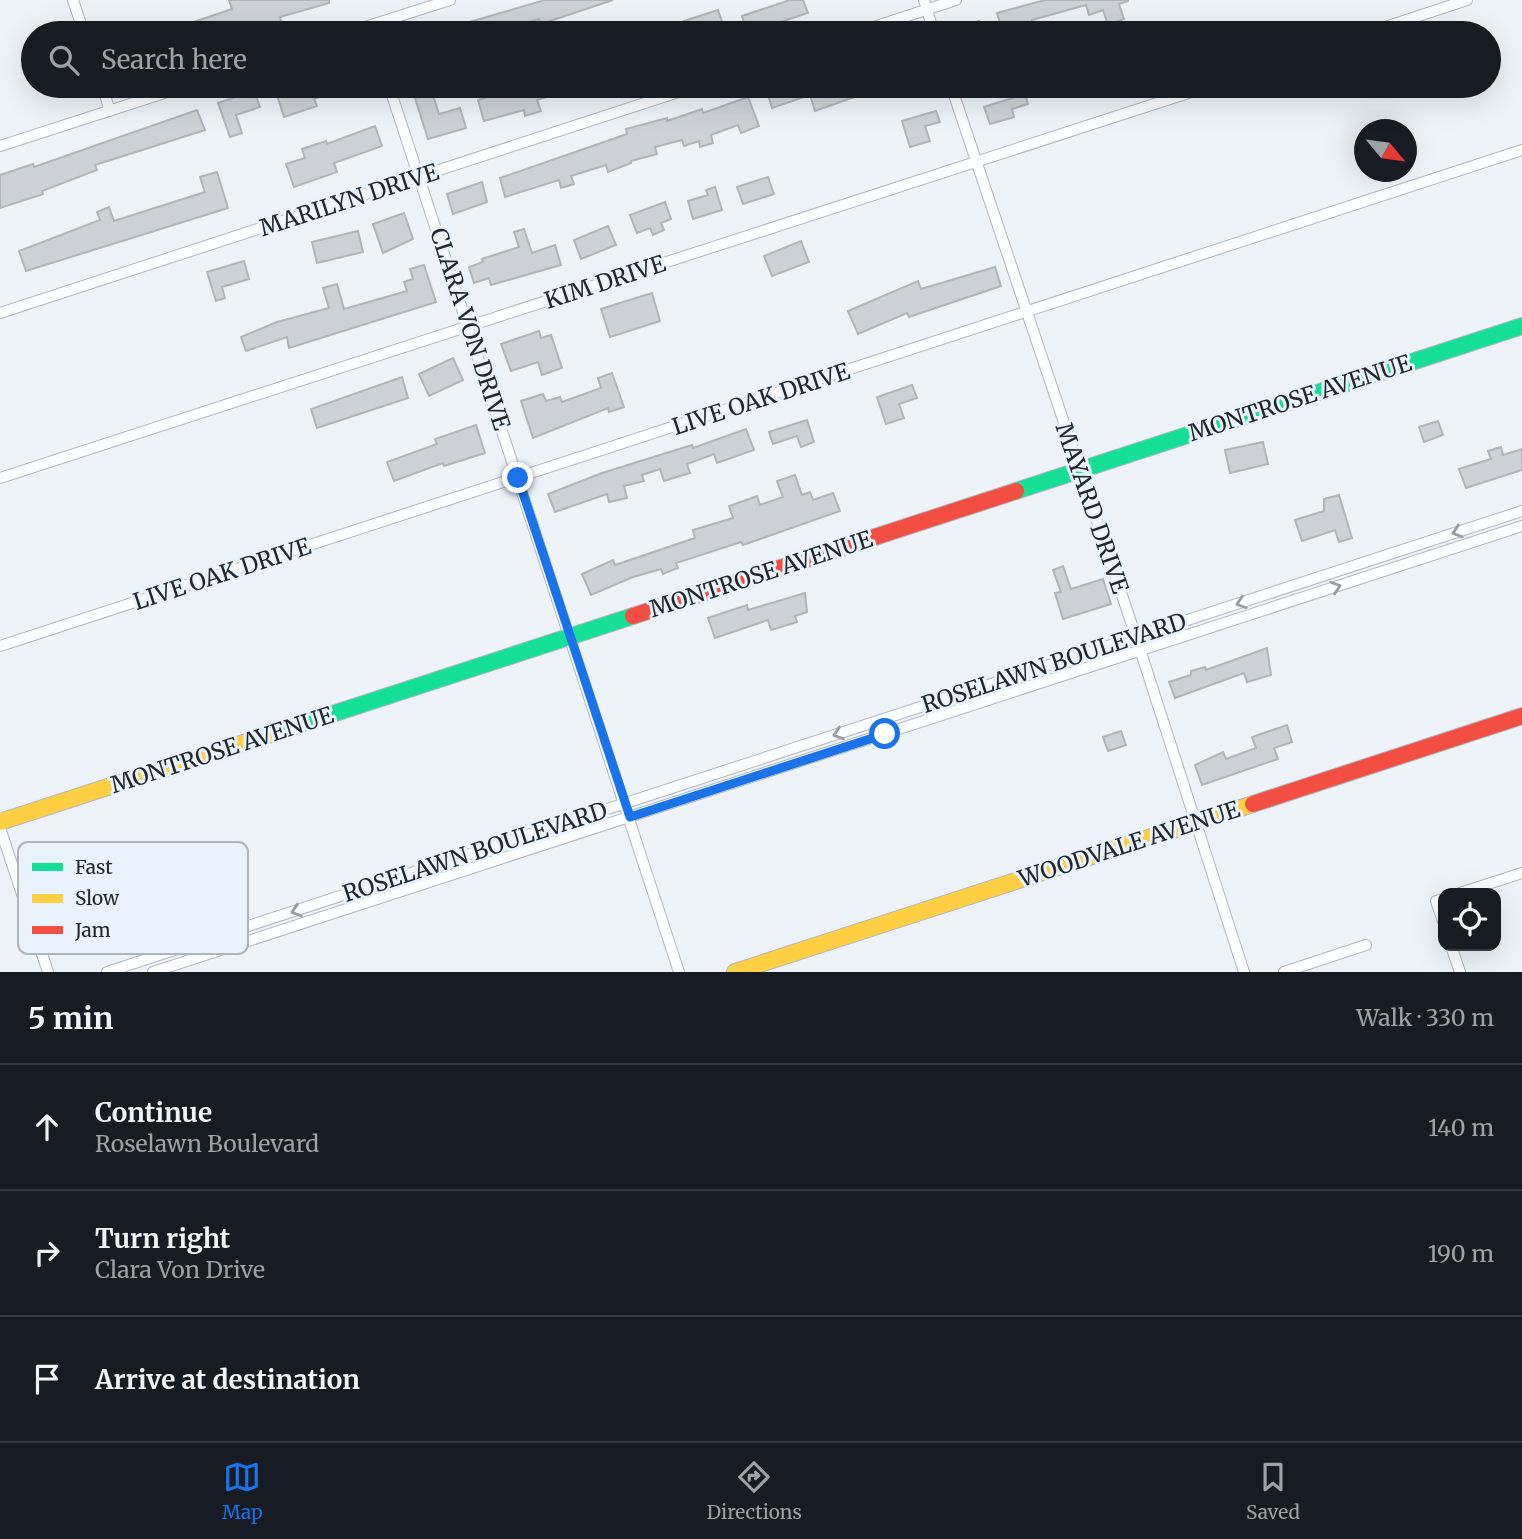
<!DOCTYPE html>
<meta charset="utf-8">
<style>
body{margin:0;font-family:Merriweather,serif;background:#20242c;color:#f1f3f6}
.controls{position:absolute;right:21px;bottom:21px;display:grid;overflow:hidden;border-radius:14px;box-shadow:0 7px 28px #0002}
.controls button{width:63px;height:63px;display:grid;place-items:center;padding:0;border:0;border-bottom:2px solid #363941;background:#171b24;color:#f1f3f6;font:35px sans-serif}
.compass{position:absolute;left:1354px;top:119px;width:63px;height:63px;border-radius:50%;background:#171b24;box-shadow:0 7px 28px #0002;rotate:119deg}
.stop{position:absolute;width:21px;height:21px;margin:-16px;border:5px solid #1a73e8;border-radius:50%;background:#fff}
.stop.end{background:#1a73e8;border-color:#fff;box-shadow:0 2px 7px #0008}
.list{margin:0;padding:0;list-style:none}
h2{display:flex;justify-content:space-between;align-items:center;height:91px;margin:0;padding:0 28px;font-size:30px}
h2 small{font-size:23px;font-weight:400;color:#9ea1a6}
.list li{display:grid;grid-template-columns:46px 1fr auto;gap:21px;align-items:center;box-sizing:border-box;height:126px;padding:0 28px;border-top:2px solid #363941}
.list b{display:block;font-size:26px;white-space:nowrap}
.list p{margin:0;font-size:23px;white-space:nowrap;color:#9ea1a6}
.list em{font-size:23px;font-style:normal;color:#9ea1a6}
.icon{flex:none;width:38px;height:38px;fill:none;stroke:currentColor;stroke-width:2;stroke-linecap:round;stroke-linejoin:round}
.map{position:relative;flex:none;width:1522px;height:972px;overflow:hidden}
.search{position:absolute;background:#171b24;box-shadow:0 7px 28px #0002;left:21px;right:21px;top:21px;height:77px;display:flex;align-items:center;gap:18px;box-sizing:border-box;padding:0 24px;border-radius:38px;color:#9ea1a6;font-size:26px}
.sheet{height:469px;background:#171b24}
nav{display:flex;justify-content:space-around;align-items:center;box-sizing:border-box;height:98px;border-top:2px solid #363941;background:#171b24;font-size:19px;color:#9ea1a6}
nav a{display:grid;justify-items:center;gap:4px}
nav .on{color:#1a73e8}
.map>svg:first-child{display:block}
.building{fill:#ced2d6;stroke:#b0b5ba;stroke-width:2}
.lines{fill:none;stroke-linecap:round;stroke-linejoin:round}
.street-casing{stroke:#b2b6bb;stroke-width:12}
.fast-casing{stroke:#b2b6bb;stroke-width:18}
.slow-casing{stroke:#b2b6bb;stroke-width:18}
.jam-casing{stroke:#b2b6bb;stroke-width:18}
.street{stroke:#fcfdfe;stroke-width:10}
.fast{stroke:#16e098;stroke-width:16}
.slow{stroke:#ffcf43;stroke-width:16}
.jam{stroke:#f24e42;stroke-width:16}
.oneway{stroke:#9a9d9f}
.route{stroke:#1a73e8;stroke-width:9}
.labels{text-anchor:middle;stroke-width:6;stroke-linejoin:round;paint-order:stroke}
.street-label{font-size:23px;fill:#23272b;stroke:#e8f3fe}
.key{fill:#e8f3fe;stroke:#adb6bf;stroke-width:2}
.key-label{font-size:19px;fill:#23272b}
</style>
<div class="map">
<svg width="1522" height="972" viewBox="0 0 1522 972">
<rect width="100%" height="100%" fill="#edf3f9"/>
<path class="building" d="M229 0H329V3L280 17 281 21 242 33H161L232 9Z
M545 0H613L541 24 539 19 493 33H461L459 25Z
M790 0H803L808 13 747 33 742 16Z
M1045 0H1128V1L1119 4 1124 19 1108 25 1103 10 1089 15 1086 5 1032 20 1034 29 1003 33 997 13Z
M718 10 726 33H688L684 21Z
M979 21 983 33H948L947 31Z
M274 86H347V87L314 99 317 106 284 117Z
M516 86H575V88L537 100 541 111 525 116 524 110 484 121 478 100 517 88Z
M783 86H883V87L815 111 810 95 772 108 767 91Z
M254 91 260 107 236 115 242 133 230 137 218 103Z
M432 92 439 114 460 108 466 128 428 139 415 98Z
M1025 94 1028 104 1012 109 1014 117 990 124 984 107Z
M748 97 759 126 741 133 738 125 711 135 713 143 700 147 699 141 684 146 682 140 655 147 657 154 631 161V163L608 172 606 165 571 176 574 184 561 188 559 180 505 197 500 178 627 134 626 129 667 118V121L702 109 703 113Z
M197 110 205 130 95 165 97 170 42 191 43 194 0 208V175L33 164 34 167Z
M936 111 940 122 925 126 930 141 910 147 902 121Z
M375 126 382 146 334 163 337 172 294 187 286 164 305 158 302 149 326 141 327 144Z
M217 172 228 208 26 271 19 251 100 220 97 212 109 207 114 221 205 192 200 177Z
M768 177 774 194 743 204 737 187Z
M482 182 487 202 453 214 447 194Z
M715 187 722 210 693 219 688 201 708 195 706 190Z
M665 202 671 219 661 223 664 230 653 235 650 228 637 233 630 215Z
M404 213 413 239 383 253 373 224Z
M608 226 616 245 581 259 574 240Z
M524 229 532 253 555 245 561 265 491 285 489 278 474 283 469 267 483 262 482 259 519 247 514 232Z
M358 231 363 252 317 263 312 242Z
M801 241 809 262 772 276 764 256Z
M244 261 249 279 222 287 225 298 216 301 207 272Z
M424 265 436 302 289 348 287 337 246 351 241 337 277 322 329 308 323 288 337 284 344 309 407 291 404 282 413 279 410 269Z
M995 267 1001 286 909 317 907 313 858 334 848 311 918 281 921 289Z
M652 293 660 321 610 337 601 309Z
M539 331 541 338 551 335 562 368 542 375 538 362 511 371 501 344Z
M453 358 463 380 429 396 419 374Z
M612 373 624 407 609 412 608 408 533 438 521 401 543 394 546 401 560 397 562 402 601 388 598 378Z
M402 377 408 398 317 428 311 409Z
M912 385 917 398 899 404 904 418 886 424 877 397Z
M807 420 814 442 801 447 797 436 773 444 769 432Z
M1438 421 1443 435 1424 442 1419 427Z
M476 425 485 453 444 466 443 463 394 481 387 462 437 444 435 439Z
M746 429 754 450 717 463 714 454 687 464 690 473 664 481 660 469 642 475 644 481 624 486 627 498 609 502 607 494 555 512 548 494 602 473 692 445 693 448Z
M1263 442 1268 464 1230 473 1225 450Z
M1501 447 1503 455 1522 449V470L1466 488 1459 469 1491 459 1488 451Z
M795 475 802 495 810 492 813 500 833 493 840 511 743 545 741 542 676 563 678 568 663 574 661 569 633 577 591 595 582 574 613 560 615 565 695 538 693 530 733 518 729 506 757 496 760 505 783 497 777 481Z
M1339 495 1352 538 1339 542 1335 530 1302 541 1295 520 1324 511V499Z
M1063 566 1071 589 1103 579 1111 604 1063 619 1055 593 1061 592 1053 570Z
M805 593 807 612 795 616 797 622 771 630 768 620 715 638 708 618 747 605 748 610Z
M1267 648 1271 675 1247 682 1244 673 1175 698 1169 682 1191 675V671L1205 667 1206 670Z
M1287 725 1292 742 1274 748 1278 759 1202 785 1195 765 1223 752 1226 759 1256 748 1252 737Z
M1121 731 1126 745 1108 751 1103 737Z"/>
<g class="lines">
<g class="street-casing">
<path id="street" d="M73 0 84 33
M924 0 934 33
M346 33 450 0
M855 33 956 0
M1367 33 1467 0
M102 86 110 111
M389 86 679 972
M951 86 1136 637 1244 972
M0 146 186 86
M0 313 697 86
M0 478 1210 86
M0 646 1522 150
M0 828 48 972
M1460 893 1522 873
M1443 899 1436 901 1443 921
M1451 946 1460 972
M107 972 1522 511
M153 972 1522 526
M1284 972 1366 945"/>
</g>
<g class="fast-casing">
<path id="fast" d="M1016 491 1522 326
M271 734 633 616"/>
</g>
<g class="slow-casing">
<path id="slow" d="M0 822 271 734
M735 972 1253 804"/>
</g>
<g class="jam-casing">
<path id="jam" d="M633 616 1016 491
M1253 804 1522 716"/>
</g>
<use href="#street" class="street"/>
<use href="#fast" class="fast"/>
<use href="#slow" class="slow"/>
<use href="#jam" class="jam"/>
</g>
<defs><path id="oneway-chevron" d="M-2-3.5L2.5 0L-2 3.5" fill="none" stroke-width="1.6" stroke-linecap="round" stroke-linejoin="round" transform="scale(1.75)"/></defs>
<g class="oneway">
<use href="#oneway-chevron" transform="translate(1457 532) rotate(162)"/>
<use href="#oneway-chevron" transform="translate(1336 587) rotate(-18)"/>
<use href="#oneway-chevron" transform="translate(1241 603) rotate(162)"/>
<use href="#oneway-chevron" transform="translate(838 734) rotate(162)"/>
<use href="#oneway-chevron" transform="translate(296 911) rotate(162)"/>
</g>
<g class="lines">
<path class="route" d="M518 478 630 817 885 734"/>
</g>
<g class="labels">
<g class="street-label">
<text transform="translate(349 200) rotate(-18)" y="8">MARILYN DRIVE</text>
<text transform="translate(605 282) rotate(-18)" y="8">KIM DRIVE</text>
<text transform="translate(470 329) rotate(72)" y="8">CLARA VON DRIVE</text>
<text transform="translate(1300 398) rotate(-18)" y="8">MONTROSE AVENUE</text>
<text transform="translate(761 399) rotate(-18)" y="8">LIVE OAK DRIVE</text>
<text transform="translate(1092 508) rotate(71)" y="8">MAYARD DRIVE</text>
<text transform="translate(222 574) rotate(-18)" y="8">LIVE OAK DRIVE</text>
<text transform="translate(761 574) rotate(-18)" y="8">MONTROSE AVENUE</text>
<text transform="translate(1054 663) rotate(-18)" y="8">ROSELAWN BOULEVARD</text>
<text transform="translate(222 750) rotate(-18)" y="8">MONTROSE AVENUE</text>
<text transform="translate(1129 844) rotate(-18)" y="8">WOODVALE AVENUE</text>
<text transform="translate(475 852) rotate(-18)" y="8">ROSELAWN BOULEVARD</text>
</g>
</g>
<rect x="18" y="842" width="230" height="112" rx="10" class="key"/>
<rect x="32" y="863" width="31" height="8" fill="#16e098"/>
<rect x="32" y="894" width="31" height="9" fill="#ffcf43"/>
<rect x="32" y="926" width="31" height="8" fill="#f24e42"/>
<g class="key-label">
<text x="75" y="874">Fast</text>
<text x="75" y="905">Slow</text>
<text x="75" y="937">Jam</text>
</g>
</svg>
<div class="controls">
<button><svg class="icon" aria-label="locate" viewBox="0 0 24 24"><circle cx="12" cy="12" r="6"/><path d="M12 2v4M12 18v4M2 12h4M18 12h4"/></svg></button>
</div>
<svg class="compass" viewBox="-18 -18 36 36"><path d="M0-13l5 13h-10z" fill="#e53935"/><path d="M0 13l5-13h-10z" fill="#9ea1a6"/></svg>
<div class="stop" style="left:885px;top:734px"></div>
<div class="stop end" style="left:518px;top:478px"></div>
<div class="search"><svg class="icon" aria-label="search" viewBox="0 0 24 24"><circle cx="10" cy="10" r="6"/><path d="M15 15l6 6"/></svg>Search here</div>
</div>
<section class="sheet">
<h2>5 min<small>Walk · 330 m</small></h2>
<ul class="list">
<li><svg class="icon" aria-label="ahead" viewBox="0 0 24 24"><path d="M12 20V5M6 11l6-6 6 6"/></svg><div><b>Continue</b><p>Roselawn Boulevard</p></div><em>140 m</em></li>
<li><svg class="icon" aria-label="right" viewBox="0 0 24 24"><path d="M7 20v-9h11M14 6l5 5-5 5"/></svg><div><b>Turn right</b><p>Clara Von Drive</p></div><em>190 m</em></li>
<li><svg class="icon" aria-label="arrive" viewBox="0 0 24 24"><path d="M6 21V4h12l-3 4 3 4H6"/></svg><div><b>Arrive at destination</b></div></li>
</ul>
</section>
<nav>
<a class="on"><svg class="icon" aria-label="map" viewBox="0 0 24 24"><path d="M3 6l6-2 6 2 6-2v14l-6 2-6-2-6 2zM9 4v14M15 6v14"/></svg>Map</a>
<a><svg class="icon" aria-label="directions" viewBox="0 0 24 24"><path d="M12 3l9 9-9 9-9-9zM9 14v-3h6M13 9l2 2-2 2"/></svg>Directions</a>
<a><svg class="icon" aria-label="saved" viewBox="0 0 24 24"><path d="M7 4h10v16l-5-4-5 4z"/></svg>Saved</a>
</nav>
